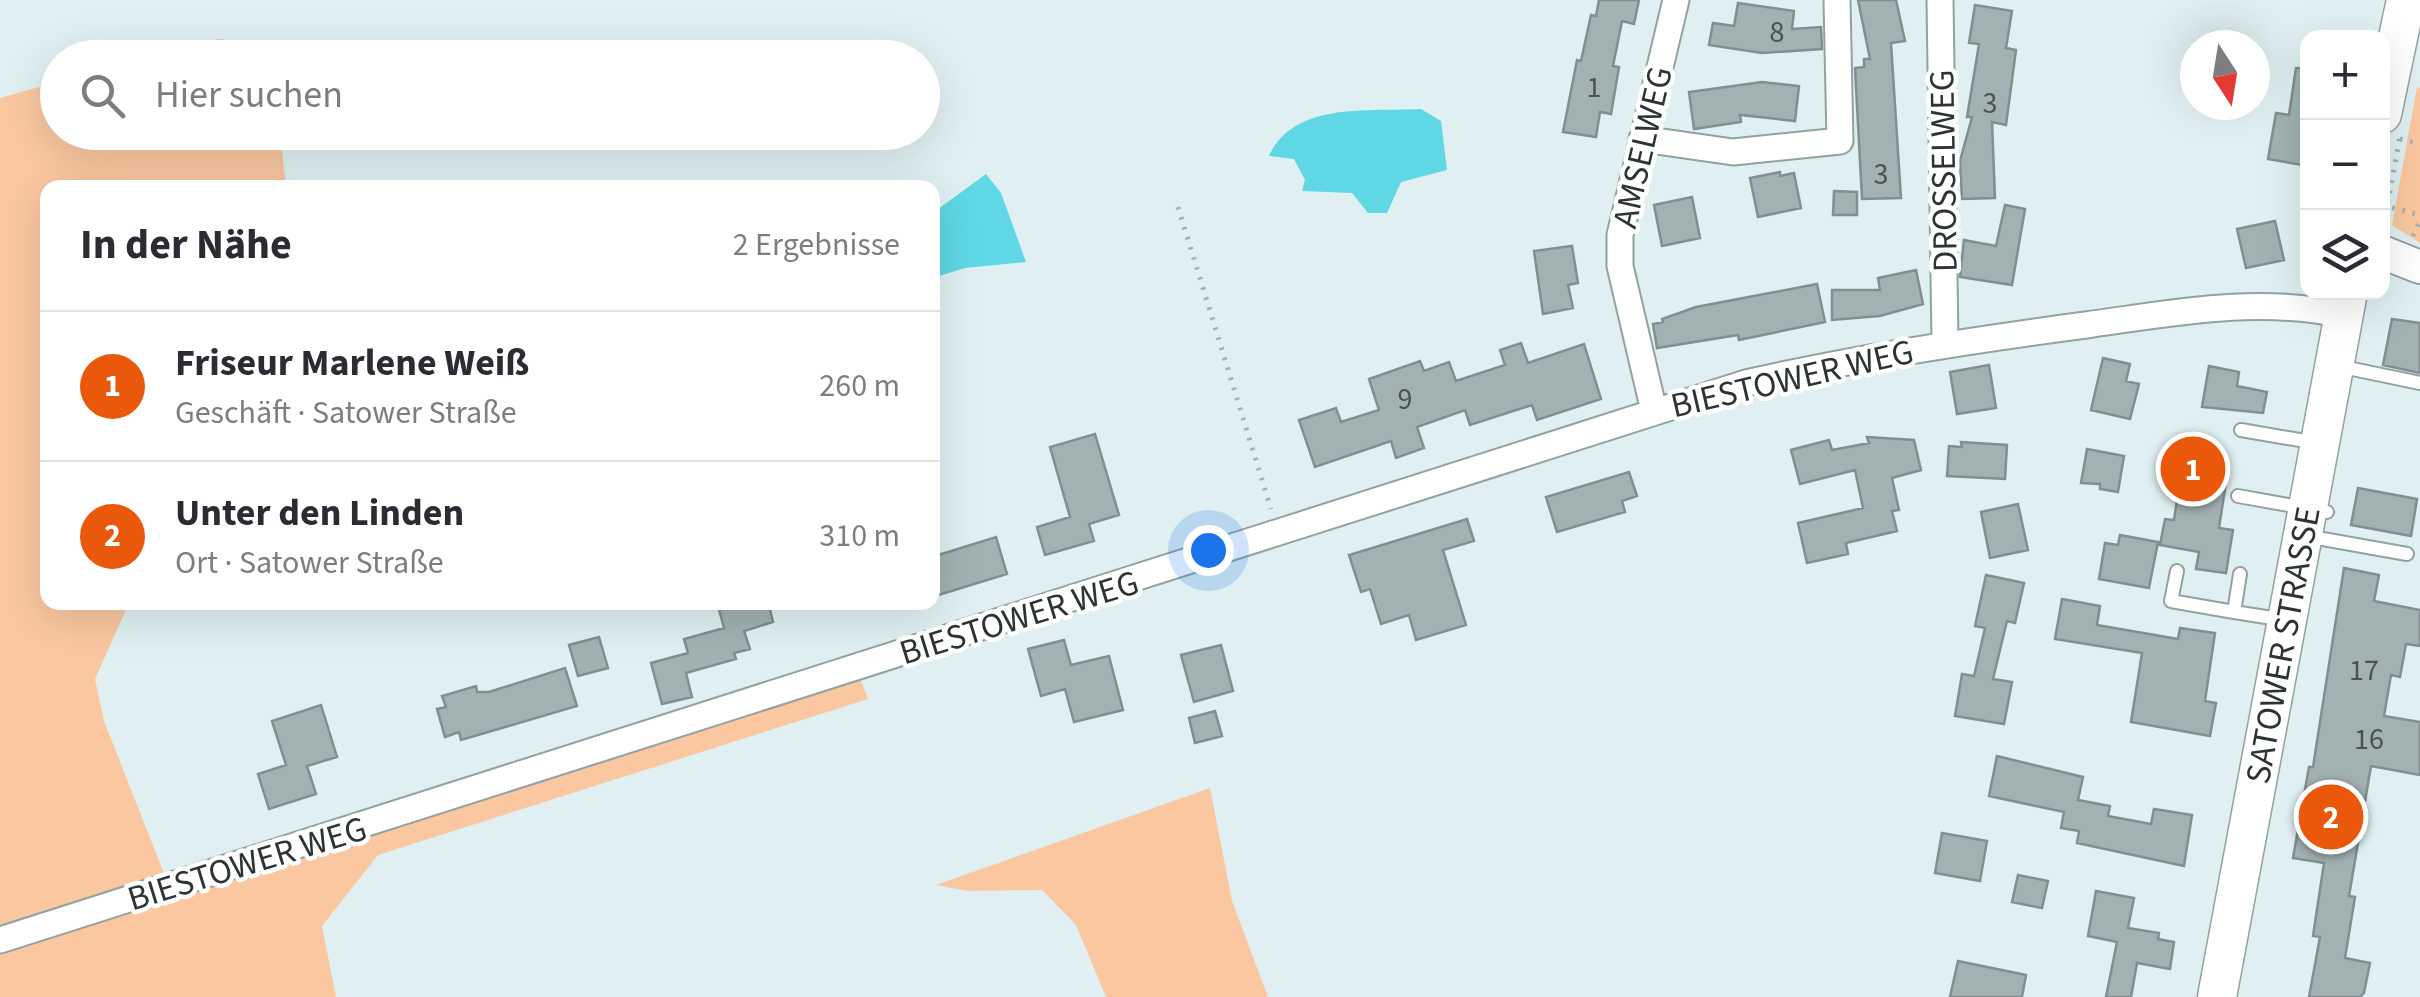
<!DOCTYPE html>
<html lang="de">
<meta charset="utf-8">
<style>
body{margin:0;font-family:"Source Sans 3",sans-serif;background:#f2f2f3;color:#2b2b33}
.controls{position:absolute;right:30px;top:30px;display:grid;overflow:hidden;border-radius:20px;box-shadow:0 10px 40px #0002}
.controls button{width:90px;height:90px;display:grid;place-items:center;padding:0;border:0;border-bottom:2px solid #e1e1e2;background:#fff;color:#2b2b33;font:50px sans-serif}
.compass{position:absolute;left:2180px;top:30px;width:90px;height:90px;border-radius:50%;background:#fff;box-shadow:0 10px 40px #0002;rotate:168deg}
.you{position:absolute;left:1208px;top:550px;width:35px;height:35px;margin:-25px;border:8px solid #fff;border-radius:50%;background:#1a73e8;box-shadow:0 0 0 15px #1a73e833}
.badge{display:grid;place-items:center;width:65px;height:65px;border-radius:50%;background:#ea580c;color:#fff;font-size:32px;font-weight:700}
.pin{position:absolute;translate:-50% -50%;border:5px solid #fff;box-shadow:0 2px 10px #0006}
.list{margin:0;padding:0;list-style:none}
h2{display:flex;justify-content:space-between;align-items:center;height:130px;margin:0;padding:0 40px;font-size:42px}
h2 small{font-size:32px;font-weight:400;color:#7c7c81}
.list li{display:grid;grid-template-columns:65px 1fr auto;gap:30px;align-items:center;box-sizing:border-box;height:150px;padding:0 40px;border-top:2px solid #e1e1e2}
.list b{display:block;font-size:38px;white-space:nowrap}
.list p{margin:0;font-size:32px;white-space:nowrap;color:#7c7c81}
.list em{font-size:32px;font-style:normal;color:#7c7c81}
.icon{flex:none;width:55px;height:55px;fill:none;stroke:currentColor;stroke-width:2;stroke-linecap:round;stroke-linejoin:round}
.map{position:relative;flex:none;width:2420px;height:997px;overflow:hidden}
.search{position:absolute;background:#fff;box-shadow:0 10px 40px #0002;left:40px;top:40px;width:900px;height:110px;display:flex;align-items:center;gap:25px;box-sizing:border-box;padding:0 35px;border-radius:55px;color:#7c7c81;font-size:38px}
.panel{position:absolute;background:#fff;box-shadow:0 10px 40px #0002;left:40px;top:180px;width:900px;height:430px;border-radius:20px}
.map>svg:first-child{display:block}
.green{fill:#fac7a0}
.water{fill:#5fd7e5}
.building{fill:#a2b1b2;stroke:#818f91;stroke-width:2.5}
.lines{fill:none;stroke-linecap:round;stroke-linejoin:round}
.service-casing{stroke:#92a1a2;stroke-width:16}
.minor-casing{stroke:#92a1a2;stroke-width:29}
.tertiary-casing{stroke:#92a1a2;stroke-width:36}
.secondary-casing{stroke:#92a1a2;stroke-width:41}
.path{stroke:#a4b1b2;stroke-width:5;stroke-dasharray:2.5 8;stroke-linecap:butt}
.service{stroke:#fff;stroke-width:12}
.minor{stroke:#fff;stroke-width:25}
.tertiary{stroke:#fff;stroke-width:32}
.secondary{stroke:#fff;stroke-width:38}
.labels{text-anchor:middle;stroke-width:9;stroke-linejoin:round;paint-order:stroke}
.number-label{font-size:30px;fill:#4a5254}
.street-label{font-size:35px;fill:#2d3334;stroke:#fff}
</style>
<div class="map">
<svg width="2420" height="997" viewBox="0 0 2420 997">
<rect width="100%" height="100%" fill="#e0f0f2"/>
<path class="green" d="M218 39 246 42 264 57H147Z
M57 82 58 132 280 133 286 187 48 188V602L129 603 95 679 104 721 165 876 853 660 868 699 378 855 322 926 336 997H0V98Z
M2417 87 2420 88V243L2392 225Z
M1210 788 1232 901 1268 997H1106L1076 925 1042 890 968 891 936 885Z"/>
<path class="water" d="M1421 109 1441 121 1447 170 1401 182 1387 213H1368L1352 193 1302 191 1305 180 1294 159 1269 156C1294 101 1369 112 1421 109Z
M986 174 1001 193 1026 262 965 268 933 278V207L938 209Z"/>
<path class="building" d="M1599 0H1639L1634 24 1622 21 1613 66 1619 67 1611 114 1600 112 1596 137 1563 132 1577 60 1581 61 1591 15 1596 16Z
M1858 0H1896L1905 41 1891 43 1901 198 1862 199 1855 68 1864 67V59H1870Z
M1738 3 1794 11 1792 29 1821 27 1822 49 1762 53 1709 45 1713 23 1734 26Z
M1975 5 2012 11 2006 48 2016 50 2006 125 1992 122 1995 198 1962 199 1960 161 1972 117H1967L1979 44 1969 43Z
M2296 68 2308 69V166L2268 159 2276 113 2289 115Z
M1762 82 1799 86 1795 121 1740 115 1741 122 1694 129 1689 92Z
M1780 172V176L1794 173 1801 208 1758 217 1750 178Z
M1834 191 1857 192V215H1833Z
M1692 197 1700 238 1662 246 1654 205Z
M2005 205 2025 209 2012 285 1960 277 1964 240 1996 246Z
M2275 221 2284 260 2246 268 2237 229Z
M1572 246 1578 283 1568 285 1573 308 1543 314 1534 251Z
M1916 270 1923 304 1880 316 1832 320V290H1880L1878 278Z
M1817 284 1825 322 1739 340 1738 335 1657 348 1653 324 1663 322 1662 319 1696 307Z
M2392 319 2420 323V373L2383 365Z
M1521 343 1528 363 1584 344 1601 399 1537 420 1532 405 1470 425 1465 410 1417 427 1424 448 1396 458 1391 441 1315 467 1299 420 1336 408 1341 422 1379 410 1369 379 1420 361 1424 371 1449 362 1456 381 1505 365 1500 350Z
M2103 358 2130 364 2126 381 2139 384 2130 419 2091 410Z
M1989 365 1996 408 1957 414 1950 372Z
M2209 366 2239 372 2237 386 2267 392 2263 413 2202 407Z
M1095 434 1119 515 1089 524 1094 541 1045 555 1037 527 1070 517 1050 447Z
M1867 437 1914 440 1921 470 1892 478 1899 510 1892 511 1897 531 1846 543 1848 554 1807 563 1798 523 1863 508 1855 470 1800 484 1791 450 1829 440 1832 450 1869 443Z
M1961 442 2007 445 2005 479 1947 476 1949 446 1962 447Z
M2087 449 2124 456 2118 492 2100 489V484L2081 483Z
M2182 467 2227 476 2219 528 2233 530 2226 573 2196 569 2199 552 2160 545 2165 519 2174 520Z
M1629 472 1637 496 1622 501 1625 512 1557 532 1546 497Z
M2358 488 2417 499 2411 536 2351 525Z
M2018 504 2028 550 1990 558 1981 512Z
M1467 519 1474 541 1443 550 1466 625 1416 640 1409 615 1381 624 1370 589 1361 592 1349 555Z
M2120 535 2158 542 2149 588 2099 579 2105 543 2118 545Z
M996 537 1007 574 932 597V557Z
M2344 568 2379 575 2374 601 2420 610V646L2406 644 2400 677 2391 675 2384 716 2420 722V775L2371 766 2349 896 2355 897 2345 958 2370 963 2364 993 2360 997H2309L2320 937 2313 936 2324 863 2293 858 2309 767H2313Z
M1986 575 2024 583 2015 623 2007 621 1993 679 2012 682 2004 724 1955 716 1962 674 1974 676 1985 628 1975 626Z
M2062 599 2100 606 2097 625 2178 639 2180 628 2215 633 2205 701 2216 703 2210 736 2131 722 2142 653 2055 639Z
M717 602H768L773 622 744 631 750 649 734 653 736 659 686 673 692 697 662 704 651 663 688 653 684 639 724 628Z
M599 637 608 668 578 676 569 645Z
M1064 640 1071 665 1109 656 1123 710 1074 722 1065 689 1041 696 1028 649Z
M1221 645 1233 691 1194 702 1181 655Z
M565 668 577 706 461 740 459 732 445 737 437 709 446 707 442 696 476 686 477 692H489Z
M321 705 337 757 307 766 316 794 269 809 258 774 286 765 272 721Z
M1215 711 1222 736 1195 743 1189 718Z
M1997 756 2083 777 2078 800 2110 806 2108 816 2151 824 2154 809 2192 815 2184 866 2077 843 2079 831 2061 828 2064 812 1989 796Z
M1942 833 1987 841 1980 881 1935 873Z
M2018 875 2048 881 2042 908 2012 902Z
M2096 891 2134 898 2128 928 2159 933 2158 939 2174 942 2170 969 2137 963 2131 997H2106L2117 942 2088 936Z
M1958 961 2026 975 2022 997H1950Z"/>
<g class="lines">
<g class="service-casing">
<path id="service" d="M2338 366 2420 383
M2241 430 2317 443
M2238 496 2327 512
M2306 536 2407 554
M2177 571 2171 601 2234 612 2240 574
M2234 612 2285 620"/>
</g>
<g class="minor-casing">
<path id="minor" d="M1940 0 1945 343
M1642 139 1733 152 1840 141 1837 0
M1654 411 1620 266V235L1676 0
M0 940 1746 383C1859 357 1971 340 2086 325 2173 313 2258 296 2344 315"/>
</g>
<g class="tertiary-casing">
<path id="tertiary" d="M2382 252 2420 267"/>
</g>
<g class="secondary-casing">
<g id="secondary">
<path d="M2382 114 2406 0"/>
<path id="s1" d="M2217 997 2348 292"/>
</g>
</g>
<path class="path" d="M2400 139 2420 144
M2382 205 2420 215
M1178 207 1271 509
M2384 224 2400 136
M2413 236 2420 220"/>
<use href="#service" class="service"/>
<use href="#minor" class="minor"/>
<use href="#tertiary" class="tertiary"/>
<use href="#secondary" class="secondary"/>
</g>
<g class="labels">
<g class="number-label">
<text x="1777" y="42">8</text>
<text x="1594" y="97">1</text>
<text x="1990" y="113">3</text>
<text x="1881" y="184">3</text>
<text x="1405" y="409">9</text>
<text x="2364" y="680">17</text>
<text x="2369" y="749">16</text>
</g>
<g class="street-label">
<text transform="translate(1642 147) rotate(-77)" y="12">AMSELWEG</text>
<text transform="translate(1943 171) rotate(-91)" y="12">DROSSELWEG</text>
<text transform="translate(1792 378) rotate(-13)" y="12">BIESTOWER WEG</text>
<text transform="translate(1019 617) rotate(-17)" y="12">BIESTOWER WEG</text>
<text dy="12" stroke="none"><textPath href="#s1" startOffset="358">SATOWER STRASSE</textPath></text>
<text transform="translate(247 863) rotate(-17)" y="12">BIESTOWER WEG</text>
</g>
</g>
</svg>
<div class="controls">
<button>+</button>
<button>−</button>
<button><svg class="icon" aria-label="layers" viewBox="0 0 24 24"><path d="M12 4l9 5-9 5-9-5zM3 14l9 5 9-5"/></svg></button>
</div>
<svg class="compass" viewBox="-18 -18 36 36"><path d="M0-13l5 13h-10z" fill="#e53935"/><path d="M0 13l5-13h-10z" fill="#7c7c81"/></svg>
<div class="you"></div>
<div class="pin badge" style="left:2193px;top:469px">1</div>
<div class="pin badge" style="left:2331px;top:817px">2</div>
<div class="search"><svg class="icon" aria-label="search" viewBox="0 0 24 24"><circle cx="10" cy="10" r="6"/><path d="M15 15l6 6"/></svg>Hier suchen</div>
<section class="panel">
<h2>In der Nähe<small>2 Ergebnisse</small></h2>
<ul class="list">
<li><span class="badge">1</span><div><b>Friseur Marlene Weiß</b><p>Geschäft · Satower Straße</p></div><em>260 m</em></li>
<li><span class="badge">2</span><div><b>Unter den Linden</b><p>Ort · Satower Straße</p></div><em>310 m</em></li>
</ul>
</section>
</div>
